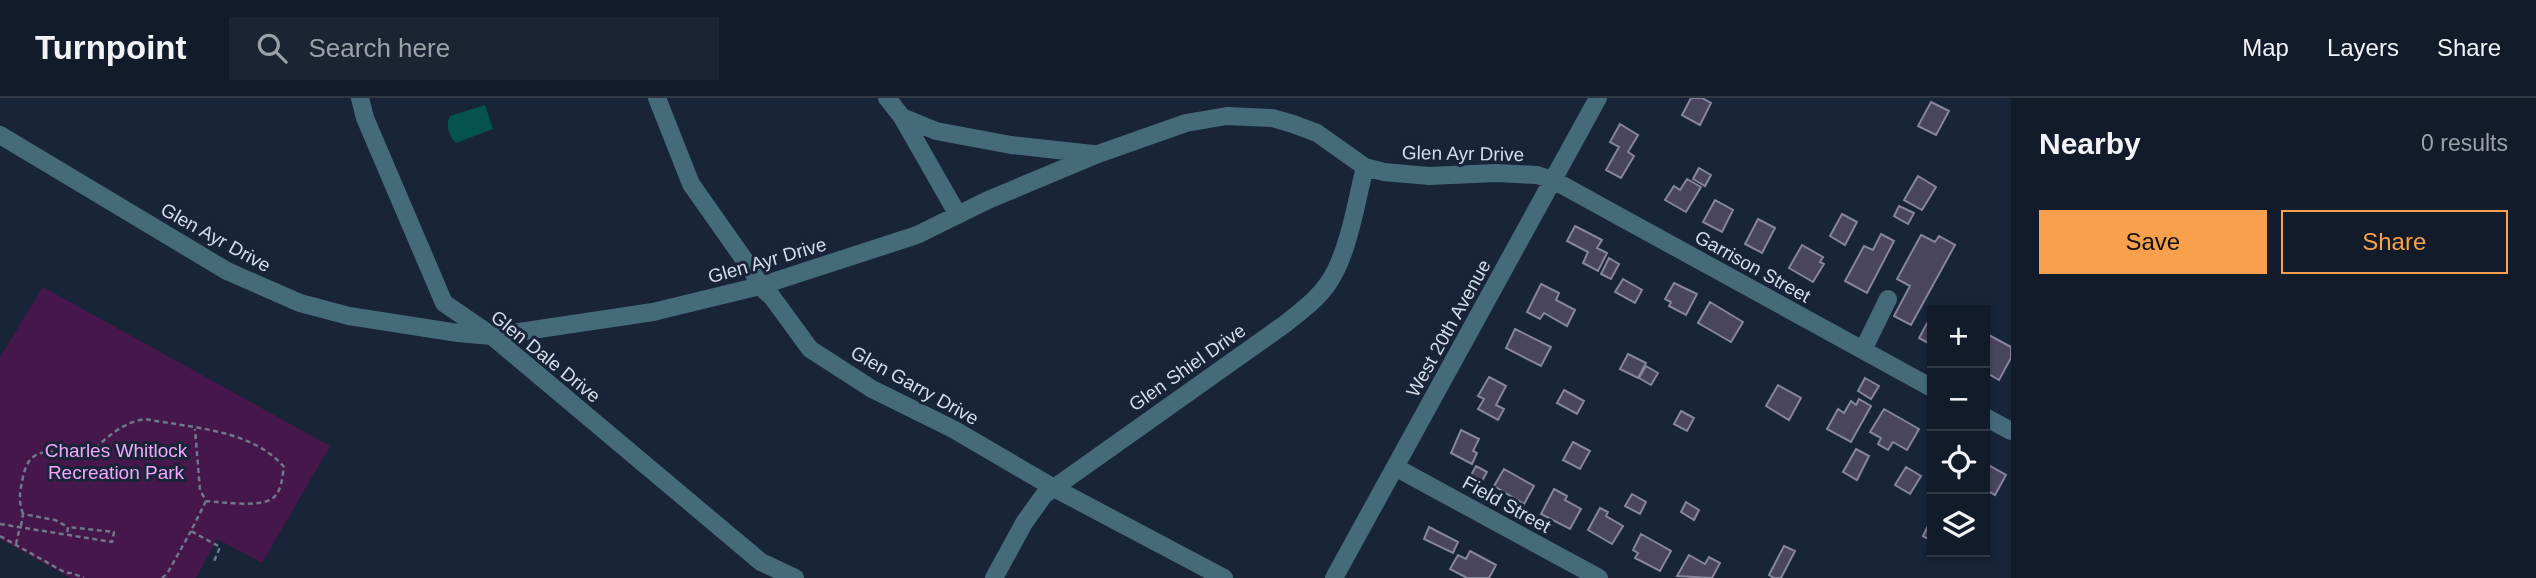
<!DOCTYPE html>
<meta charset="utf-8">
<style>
body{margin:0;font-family:Helvetica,sans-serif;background:#1b2432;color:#f1f3f6}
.controls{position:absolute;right:21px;bottom:21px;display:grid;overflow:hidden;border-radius:0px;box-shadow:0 2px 5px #0004}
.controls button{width:63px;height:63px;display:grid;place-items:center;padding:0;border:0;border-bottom:2px solid #313947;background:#121b2a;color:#f1f3f6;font:35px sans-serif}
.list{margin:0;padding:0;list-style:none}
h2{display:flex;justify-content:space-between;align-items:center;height:91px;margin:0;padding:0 28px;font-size:30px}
h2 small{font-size:23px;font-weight:400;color:#9ca1a8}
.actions{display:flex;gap:14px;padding:21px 28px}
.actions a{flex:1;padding:16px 0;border:2px solid #f8a04b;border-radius:0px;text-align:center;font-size:24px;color:#f8a04b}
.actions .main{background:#f8a04b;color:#111}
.icon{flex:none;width:38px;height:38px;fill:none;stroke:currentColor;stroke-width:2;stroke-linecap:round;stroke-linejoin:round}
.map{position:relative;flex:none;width:2011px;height:480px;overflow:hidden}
header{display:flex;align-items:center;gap:42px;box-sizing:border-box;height:98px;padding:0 35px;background:#121b2a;border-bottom:2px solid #313947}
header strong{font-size:33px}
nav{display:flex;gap:38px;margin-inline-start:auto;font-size:24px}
.search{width:490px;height:63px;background:#1b2432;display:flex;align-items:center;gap:18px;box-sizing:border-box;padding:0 24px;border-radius:0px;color:#9ca1a8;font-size:26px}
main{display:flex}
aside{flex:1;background:#121b2a}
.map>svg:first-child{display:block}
.green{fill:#46174a}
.water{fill:#045251}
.building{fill:#49455d;stroke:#87849f;stroke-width:2}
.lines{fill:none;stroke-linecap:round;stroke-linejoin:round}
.path{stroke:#6e7889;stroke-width:2.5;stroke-dasharray:5 3.5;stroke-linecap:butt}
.minor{stroke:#456b7a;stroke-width:18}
.labels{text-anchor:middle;stroke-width:6;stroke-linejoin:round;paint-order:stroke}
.street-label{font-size:19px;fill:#d4dce9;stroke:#182438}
.park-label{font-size:19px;fill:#f3a6fa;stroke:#182438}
</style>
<header>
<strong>Turnpoint</strong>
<div class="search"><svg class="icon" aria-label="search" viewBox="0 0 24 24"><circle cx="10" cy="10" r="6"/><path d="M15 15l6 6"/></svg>Search here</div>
<nav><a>Map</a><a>Layers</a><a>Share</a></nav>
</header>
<main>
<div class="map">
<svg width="2011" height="480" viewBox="0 0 2011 480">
<rect width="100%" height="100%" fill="#182438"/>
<path class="green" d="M43 189 330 348 262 465 217 441 196 480H70L0 441V259Z"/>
<path class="water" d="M485 7 493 31 456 45C449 38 445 27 450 18Z"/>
<path class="building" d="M1691 0H1702L1711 5 1700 27 1682 17Z
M1931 4 1949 13 1936 37 1918 28Z
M1620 26 1638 37 1628 54 1634 58 1621 80 1606 72 1619 49 1610 44Z
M1699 70 1711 77 1705 88 1693 81Z
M1918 78 1936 89 1922 112 1904 102Z
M1687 81 1701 89 1686 114 1665 102 1674 88 1680 92Z
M1715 102 1733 112 1722 134 1703 124Z
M1899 108 1914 115 1908 126 1894 118Z
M1842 116 1857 124 1845 147 1830 138Z
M1758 121 1775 130 1762 155 1745 146Z
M1575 128 1602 142 1597 150 1607 155 1598 173 1583 165 1588 154 1567 143Z
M1881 136 1894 143 1867 195 1845 183 1864 148 1873 152Z
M1921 137 1935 144 1939 138 1955 147 1911 227 1894 218 1910 188 1897 181Z
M1802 147 1823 159 1820 164 1824 166 1813 184 1789 170Z
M1609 160 1619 166 1611 181 1601 176Z
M1623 181 1642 192 1635 205 1615 194Z
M1674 185 1697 196 1686 217 1669 208 1671 204 1665 201Z
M1541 186 1559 195 1556 202 1575 212 1567 228 1544 215 1540 221 1527 214Z
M1710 204 1743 224 1731 244 1698 225Z
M1932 216V247L1919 240Z
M1515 231 1551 249 1541 268 1506 250Z
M1985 235 2011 249V260L1999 282 1985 274Z
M1628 256 1646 265 1638 280 1620 271Z
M1646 268 1658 275 1651 287 1639 280Z
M1489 279 1506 288 1496 307 1504 311 1498 322 1478 311 1484 301 1478 298Z
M1865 280 1879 288 1871 301 1858 293Z
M1778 287 1801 300 1789 322 1766 308Z
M1564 292 1584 303 1577 316 1557 305Z
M1859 301 1871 308 1851 344 1827 331 1838 311 1844 315 1851 303 1856 307Z
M1884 311 1919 331 1907 352 1893 344 1888 352 1878 346 1881 340 1870 334Z
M1681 313 1694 320 1687 333 1674 326Z
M1461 332 1479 341 1473 353 1477 355 1472 366 1451 355Z
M1573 344 1590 353 1580 371 1563 362Z
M1856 351 1869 358 1857 382 1843 374Z
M1985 365 2006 377 1995 397 1985 391Z
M1476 368 1487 374 1480 387 1469 381Z
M1906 369 1921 378 1910 396 1895 387Z
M1504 371 1534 388 1524 406 1494 388Z
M1554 391 1567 398 1565 402 1581 411 1570 431 1541 416Z
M1632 396 1646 404 1640 416 1625 408Z
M1686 404 1699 412 1694 422 1681 414Z
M1600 410 1608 414 1606 418 1623 428 1612 446 1588 432Z
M1932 420V443L1923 438Z
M1429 429 1458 444 1453 455 1424 441Z
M1641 436 1671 453 1660 473 1635 460 1638 455 1633 452Z
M1784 448 1795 453 1781 480H1774L1769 477Z
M1470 453 1496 467 1489 480H1467L1450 471 1458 457 1466 461Z
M1689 457 1705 466 1709 459 1720 465 1712 480 1677 478Z"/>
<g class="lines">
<path class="path" d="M206 403 191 433 220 449 213 466
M23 416C18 402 20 393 23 379 30 343 58 355 85 359 104 343 119 325 145 321 191 330 252 331 284 369 282 379 282 393 273 400 260 410 222 404 206 403L200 392 195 331
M0 426 112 444 114 434 68 429 67 437
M21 428 23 416 55 422 68 429
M0 438 66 475H72L84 480
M16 446 20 429
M162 480 167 476 191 433"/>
<path class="minor" d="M360 0 365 20 444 205 492 238 761 464 795 480
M657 0 691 86 753 174 760 188 772 199 810 251 872 291 953 331 1054 390 1224 480
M887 0 902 19 958 117
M902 19 936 33 1011 47 1093 56
M0 37 227 173 300 205 349 218 458 235 492 238 653 214 760 188 917 137 988 102 1098 56 1186 25 1227 18 1272 20 1293 26 1317 35 1365 69 1384 74 1429 78 1496 75 1537 77 1553 82 1932 290
M1863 252 1888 201
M1985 319 2011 333
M1395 369 1599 480
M994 480 1024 425 1044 397 1285 226C1301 213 1318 201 1329 184 1349 154 1356 104 1365 69
M1334 480 1598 0"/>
</g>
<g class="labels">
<g class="street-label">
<text transform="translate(1463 55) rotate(1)" y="7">Glen Ayr Drive</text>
<text transform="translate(216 139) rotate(29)" y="7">Glen Ayr Drive</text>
<text transform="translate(767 162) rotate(-16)" y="7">Glen Ayr Drive</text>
<text transform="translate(1753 168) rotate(29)" y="7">Garrison Street</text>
<text transform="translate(1448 230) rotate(-61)" y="7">West 20th Avenue</text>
<text transform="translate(546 258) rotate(39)" y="7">Glen Dale Drive</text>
<text transform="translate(1187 269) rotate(-35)" y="7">Glen Shiel Drive</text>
<text transform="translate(915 287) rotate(29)" y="7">Glen Garry Drive</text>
<text transform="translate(1507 406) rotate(29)" y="7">Field Street</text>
</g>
<g class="park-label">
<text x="116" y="359">Charles Whitlock<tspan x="116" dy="22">Recreation Park</tspan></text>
</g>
</g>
</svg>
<div class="controls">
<button>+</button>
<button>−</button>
<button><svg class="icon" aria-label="locate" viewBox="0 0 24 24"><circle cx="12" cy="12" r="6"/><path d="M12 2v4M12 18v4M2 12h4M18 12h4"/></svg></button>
<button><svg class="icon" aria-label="layers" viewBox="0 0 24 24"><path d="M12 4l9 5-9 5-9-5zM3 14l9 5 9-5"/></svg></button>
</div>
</div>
<aside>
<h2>Nearby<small>0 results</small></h2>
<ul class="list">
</ul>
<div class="actions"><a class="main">Save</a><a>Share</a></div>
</aside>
</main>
